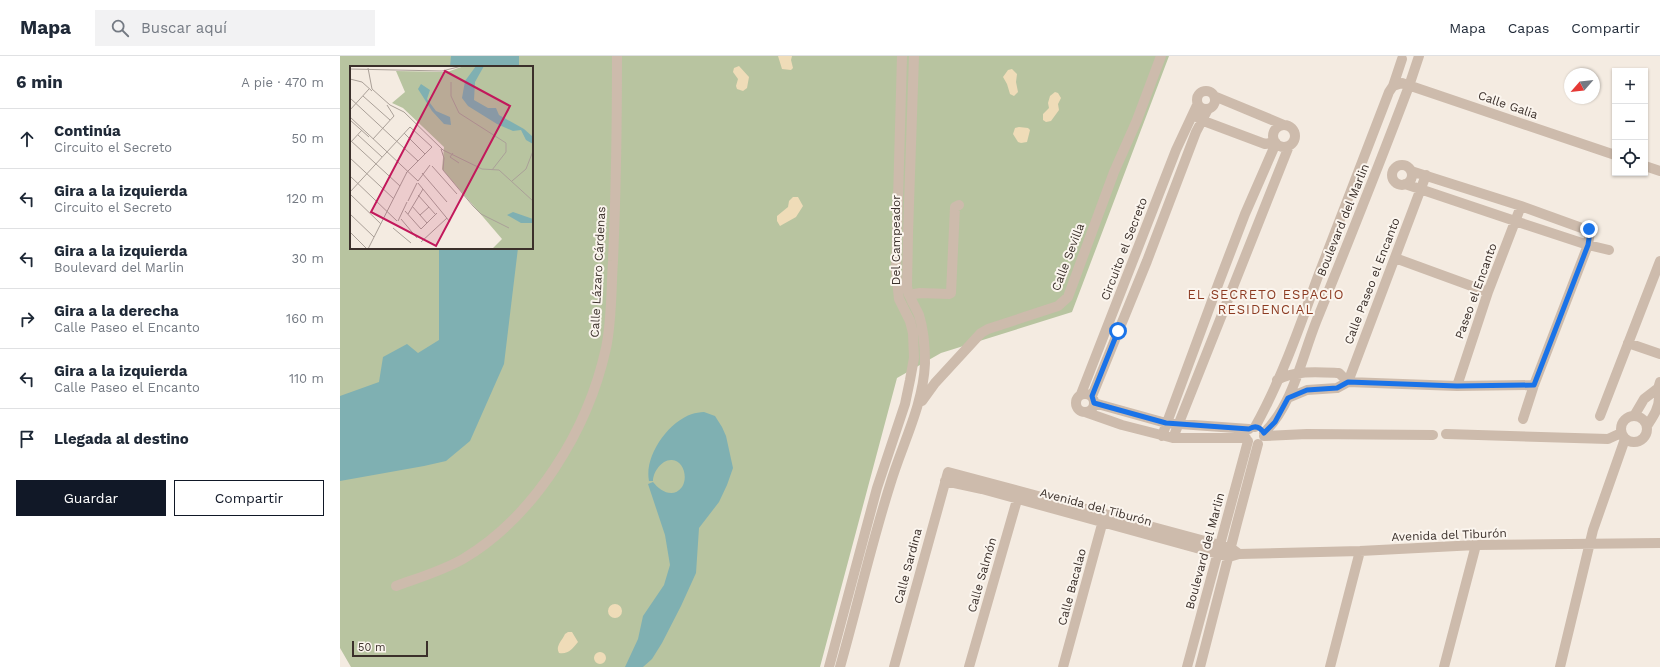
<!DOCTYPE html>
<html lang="es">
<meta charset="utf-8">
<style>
body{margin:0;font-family:"Work Sans",sans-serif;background:#f2f2f3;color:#1f2937}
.controls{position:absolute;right:12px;top:12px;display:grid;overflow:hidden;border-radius:0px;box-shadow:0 1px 3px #0004}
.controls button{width:36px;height:36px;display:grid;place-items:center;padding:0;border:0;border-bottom:1px solid #e0e1e3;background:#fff;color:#1f2937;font:20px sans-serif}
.compass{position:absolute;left:1224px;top:12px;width:36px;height:36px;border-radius:50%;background:#fff;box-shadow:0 1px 3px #0004;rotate:242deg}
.scale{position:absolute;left:12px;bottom:10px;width:76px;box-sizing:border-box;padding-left:4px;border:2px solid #3b302b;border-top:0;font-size:11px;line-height:14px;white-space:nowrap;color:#3b302b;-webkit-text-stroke:3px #fbf5ee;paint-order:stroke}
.stop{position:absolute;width:12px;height:12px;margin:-9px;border:3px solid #1a73e8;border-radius:50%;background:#fff}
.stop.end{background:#1a73e8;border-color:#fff;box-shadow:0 1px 4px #0008}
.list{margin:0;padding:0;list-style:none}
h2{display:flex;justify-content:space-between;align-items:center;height:52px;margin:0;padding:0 16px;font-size:17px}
h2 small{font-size:13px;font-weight:400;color:#747a83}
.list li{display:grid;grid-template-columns:26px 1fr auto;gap:12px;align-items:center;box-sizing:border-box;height:60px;padding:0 16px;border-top:1px solid #e0e1e3}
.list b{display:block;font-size:15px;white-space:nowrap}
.list p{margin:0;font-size:13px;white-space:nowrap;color:#747a83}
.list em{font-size:13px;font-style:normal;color:#747a83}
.actions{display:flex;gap:8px;padding:12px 16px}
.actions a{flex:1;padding:9px 0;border:1px solid #111827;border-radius:0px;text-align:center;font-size:14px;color:#111827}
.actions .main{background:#111827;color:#fff}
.icon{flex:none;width:22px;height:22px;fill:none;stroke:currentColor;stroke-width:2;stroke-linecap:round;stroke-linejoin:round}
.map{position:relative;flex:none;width:1320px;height:611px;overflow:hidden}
header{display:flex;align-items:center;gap:24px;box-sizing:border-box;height:56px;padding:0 20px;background:#fff;border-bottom:1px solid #e0e1e3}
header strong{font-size:19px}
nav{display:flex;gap:22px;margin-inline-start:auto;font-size:14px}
.search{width:280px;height:36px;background:#f2f2f3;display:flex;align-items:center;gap:10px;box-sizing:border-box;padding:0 14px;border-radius:0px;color:#747a83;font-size:15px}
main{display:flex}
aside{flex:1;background:#fff}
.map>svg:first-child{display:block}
.green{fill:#b8c4a0;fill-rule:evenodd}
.sand{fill:#efdcb8}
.water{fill:#7fb0b2}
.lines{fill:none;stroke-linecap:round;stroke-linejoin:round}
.minor{stroke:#cdbbac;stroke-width:10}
.route{stroke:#1a73e8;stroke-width:5}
.labels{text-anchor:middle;stroke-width:4;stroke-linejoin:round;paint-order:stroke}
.street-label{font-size:12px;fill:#3b302b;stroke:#fbf5ee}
.neighbourhood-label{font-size:13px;letter-spacing:1px;fill:#8c3b22;stroke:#fbf5ee}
.inset-road{fill:none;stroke:#aaa098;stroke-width:1}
.view{fill:#c2185b;fill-opacity:0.15;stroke:#c2185b;stroke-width:2}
.inset-edge{fill:none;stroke:#3b302b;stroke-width:2}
</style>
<header>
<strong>Mapa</strong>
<div class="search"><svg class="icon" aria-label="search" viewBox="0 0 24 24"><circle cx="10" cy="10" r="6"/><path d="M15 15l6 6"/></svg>Buscar aquí</div>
<nav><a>Mapa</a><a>Capas</a><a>Compartir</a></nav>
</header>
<main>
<aside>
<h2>6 min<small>A pie · 470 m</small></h2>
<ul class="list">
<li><svg class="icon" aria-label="ahead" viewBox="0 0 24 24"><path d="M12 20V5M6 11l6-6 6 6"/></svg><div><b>Continúa</b><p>Circuito el Secreto</p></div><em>50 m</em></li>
<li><svg class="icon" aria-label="left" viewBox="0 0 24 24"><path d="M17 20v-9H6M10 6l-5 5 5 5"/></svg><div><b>Gira a la izquierda</b><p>Circuito el Secreto</p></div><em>120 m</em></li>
<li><svg class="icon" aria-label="left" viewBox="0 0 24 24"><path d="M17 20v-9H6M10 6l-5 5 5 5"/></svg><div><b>Gira a la izquierda</b><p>Boulevard del Marlin</p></div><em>30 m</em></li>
<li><svg class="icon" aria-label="right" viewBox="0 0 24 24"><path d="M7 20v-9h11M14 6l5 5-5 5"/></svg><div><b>Gira a la derecha</b><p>Calle Paseo el Encanto</p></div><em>160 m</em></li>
<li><svg class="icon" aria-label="left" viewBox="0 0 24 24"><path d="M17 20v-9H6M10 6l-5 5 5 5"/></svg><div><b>Gira a la izquierda</b><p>Calle Paseo el Encanto</p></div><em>110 m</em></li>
<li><svg class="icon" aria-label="arrive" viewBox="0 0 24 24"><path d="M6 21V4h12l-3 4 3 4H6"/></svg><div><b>Llegada al destino</b></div></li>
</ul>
<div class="actions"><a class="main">Guardar</a><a>Compartir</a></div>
</aside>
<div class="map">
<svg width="1320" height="611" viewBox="0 0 1320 611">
<rect width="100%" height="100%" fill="#f4ebe1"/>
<path class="green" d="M0 0H829L732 256 601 297 557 322 480 611H11L0 592ZM11 11H192V192H11Z"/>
<path class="sand" d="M438 0H452L451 4 453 12 451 14 442 13Z
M399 10 409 21 407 32 403 35 397 33 396 30 398 23 393 16 394 12Z
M672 13 677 18 676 26 678 36 674 40 670 38 667 28 663 21 668 14Z
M715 36 718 37 721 42 718 48 719 54 711 65 706 66 703 64V58L709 52 708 47 710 40Z
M679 71 688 72 690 74 687 86 681 87 678 86 673 78 675 72Z
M453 141H458L463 150 456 161 440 170 437 165V160L448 151 449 145Z
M268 555a7 7 0 1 1 14 0a7 7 0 1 1-14 0Z
M228 576H232L238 586C233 592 228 599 219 597 215 590 222 585 225 578Z
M254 602a6 6 0 1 1 12 0a6 6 0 1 1-12 0Z"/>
<path class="water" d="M111 0H179V11H110Z
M99 192H178L164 308 130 385 106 405 84 410 0 425V340L39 326 43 301 67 288 78 297 99 284Z
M364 356 375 360 382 371 386 380 393 412 387 429 379 446 359 472 356 517 341 550 322 587 312 603 303 611H285L298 583 303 560 324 529 330 509 325 479 308 428 313 426C320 435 333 443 342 431 348 422 344 405 332 404 322 403 313 416 313 425H309C304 400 328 366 352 358 355 357 360 356 364 356Z"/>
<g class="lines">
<path class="minor" d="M1053 30 1062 27 1275 99
M857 44a9 9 0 1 1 18 0a9 9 0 1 1-18 0Z
M874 40 944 69
M856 60 861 64 925 88 935 86
M933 80a11 11 0 1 1 22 0a11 11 0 1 1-22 0Z
M1052 119a10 10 0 1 1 20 0a10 10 0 1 1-20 0Z
M1305 110 1320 115
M1071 115 1181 150 1250 175 1248 189 1194 329 1183 363
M1065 128 1175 165 1248 189 1269 194
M1055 202 1148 236
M569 239 580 237 609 238 611 237 615 151 619 149
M1288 287 1320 298
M937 324C956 314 978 316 999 317L1008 326
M1008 326 1086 119
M1117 330 1148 236 1181 150
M736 347a9 9 0 1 1 18 0a9 9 0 1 1-18 0Z
M741 338 836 94 857 49
M752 340 807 205 856 76 868 53
M948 342 967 334 997 332 1008 326 1117 330 1194 329
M582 345 595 327 641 277 648 273 718 250 728 241 774 116 797 64 821 0
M754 347 826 367 909 373
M745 356 782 369 833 382H906
M1281 373a13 13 0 1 1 26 0a13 13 0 1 1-26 0Z
M1260 360 1320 205
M1294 360 1304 343 1317 333
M1307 370C1312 362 1319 353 1319 342 1319 336 1317 333 1320 326
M915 371C941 324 959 273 977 223 1001 160 1025 98 1049 36L1053 30 1062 3
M924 377C953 348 961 304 976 266 1008 187 1039 109 1069 30L1079 0
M1106 378 1268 383 1281 377
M822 380 879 226 905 158 936 87
M924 380 967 378 1093 379
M833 382 949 90
M605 425 642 433 889 501 899 498 1020 495 1136 489 1320 487
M56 530C78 522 102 515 123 503 195 460 248 374 266 292 272 264 271 234 273 205 276 136 277 68 277 0
M489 611 537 432 565 348 570 324 574 302 573 277 570 265 559 243 556 215 562 0
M500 611C517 551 531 489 550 429 562 388 583 351 585 307 585 291 584 275 579 259 575 250 569 242 567 231L568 177 574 0
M554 611 608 416 891 492 899 498
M629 611 679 437
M723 611 764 461
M847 611 908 385
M860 611 897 467 918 388
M990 611 1020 495
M1104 611 1136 489
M1220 611 1253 474 1285 383"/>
</g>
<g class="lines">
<path class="route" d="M778 275 752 340 754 347 826 367 909 373C915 369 920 371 924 377L935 366 948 342 967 334 997 332 1008 326 1117 330 1194 329 1248 189 1250 176 1249 173"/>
</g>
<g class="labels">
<g class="street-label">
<text transform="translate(1168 49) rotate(19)" y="4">Calle Galia</text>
<text transform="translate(1003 164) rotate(-68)" y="4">Boulevard del Marlin</text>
<text transform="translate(556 184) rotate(-90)" y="4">Del Campeador</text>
<text transform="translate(784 193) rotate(-69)" y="4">Circuito el Secreto</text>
<text transform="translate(728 201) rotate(-69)" y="4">Calle Sevilla</text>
<text transform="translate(258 216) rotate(-87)" y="4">Calle Lázaro Cárdenas</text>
<text transform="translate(1032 225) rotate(-69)" y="4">Calle Paseo el Encanto</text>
<text transform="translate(1136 235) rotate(-70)" y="4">Paseo el Encanto</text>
<text transform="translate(756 451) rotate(15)" y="4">Avenida del Tiburón</text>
<text transform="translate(1109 479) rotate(-2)" y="4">Avenida del Tiburón</text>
<text transform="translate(865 495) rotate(-75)" y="4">Boulevard del Marlin</text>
<text transform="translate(568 510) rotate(-75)" y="4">Calle Sardina</text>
<text transform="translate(642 519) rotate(-74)" y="4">Calle Salmón</text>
<text transform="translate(732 531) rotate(-75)" y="4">Calle Bacalao</text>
</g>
<g class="neighbourhood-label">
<text x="926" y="243">EL SECRETO ESPACIO<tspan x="926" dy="15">RESIDENCIAL</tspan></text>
</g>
</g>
<g transform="translate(10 10)">
<rect width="183" height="183" fill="#f4ebe1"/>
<path d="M114 0H183V183H142L152 173 92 103 94 81 53 42 42 37 55 26 46 5 97 6Z" fill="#b8c4a0"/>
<path d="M126 0H134L125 16 124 34 138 42H146L149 49 174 63 183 71V78L176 74 171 64 163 65 147 58 118 40 112 32 115 15ZM71 18 80 24 77 33 86 45 100 51 101 59 94 58 82 45 68 23ZM163 146 183 153V157H171L157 149Z" fill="#7fb0b2"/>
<path class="inset-road" d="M18 2 22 23 40 39 54 46 93 84 132 103 149 104 183 135M0 3 92 5 112 0M0 13 12 16 22 25M101 16V30L109 47 156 77V86L142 104M13 30 40 54M0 32 68 95M0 44 19 23M0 51 68 115M0 54 19 71M54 67 75 88M8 69 32 91M23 73 44 50 37 39M0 74 50 120M0 77 12 64M91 83 94 92 93 104 123 140 131 148 159 162M103 87 100 91 109 97M0 92 44 133M82 100 107 128M72 107 97 136M0 110 47 155M68 115 80 99M162 115 176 103 183 85M68 117 100 156M0 126 60 61 82 81 56 107M0 128 31 158M68 129 86 149M58 135 67 117M62 140 77 157M55 145 71 163 87 147M0 148 24 171M58 148 73 123M70 149 79 141M51 153 67 172M48 155 57 136M43 162 61 177M0 166 17 183M71 176 97 152M18 183 57 106"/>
<path class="view" d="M95 5 160 40 86 180 21 146Z"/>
<rect width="183" height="183" class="inset-edge"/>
</g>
</svg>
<div class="controls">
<button>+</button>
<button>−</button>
<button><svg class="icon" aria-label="locate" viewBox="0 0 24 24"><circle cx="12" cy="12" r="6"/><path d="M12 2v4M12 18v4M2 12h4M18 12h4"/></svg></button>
</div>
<svg class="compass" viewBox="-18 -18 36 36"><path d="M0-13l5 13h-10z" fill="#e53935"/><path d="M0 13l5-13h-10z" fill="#747a83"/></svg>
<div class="scale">50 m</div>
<div class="stop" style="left:778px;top:275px"></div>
<div class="stop end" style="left:1249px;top:173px"></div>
</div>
</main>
